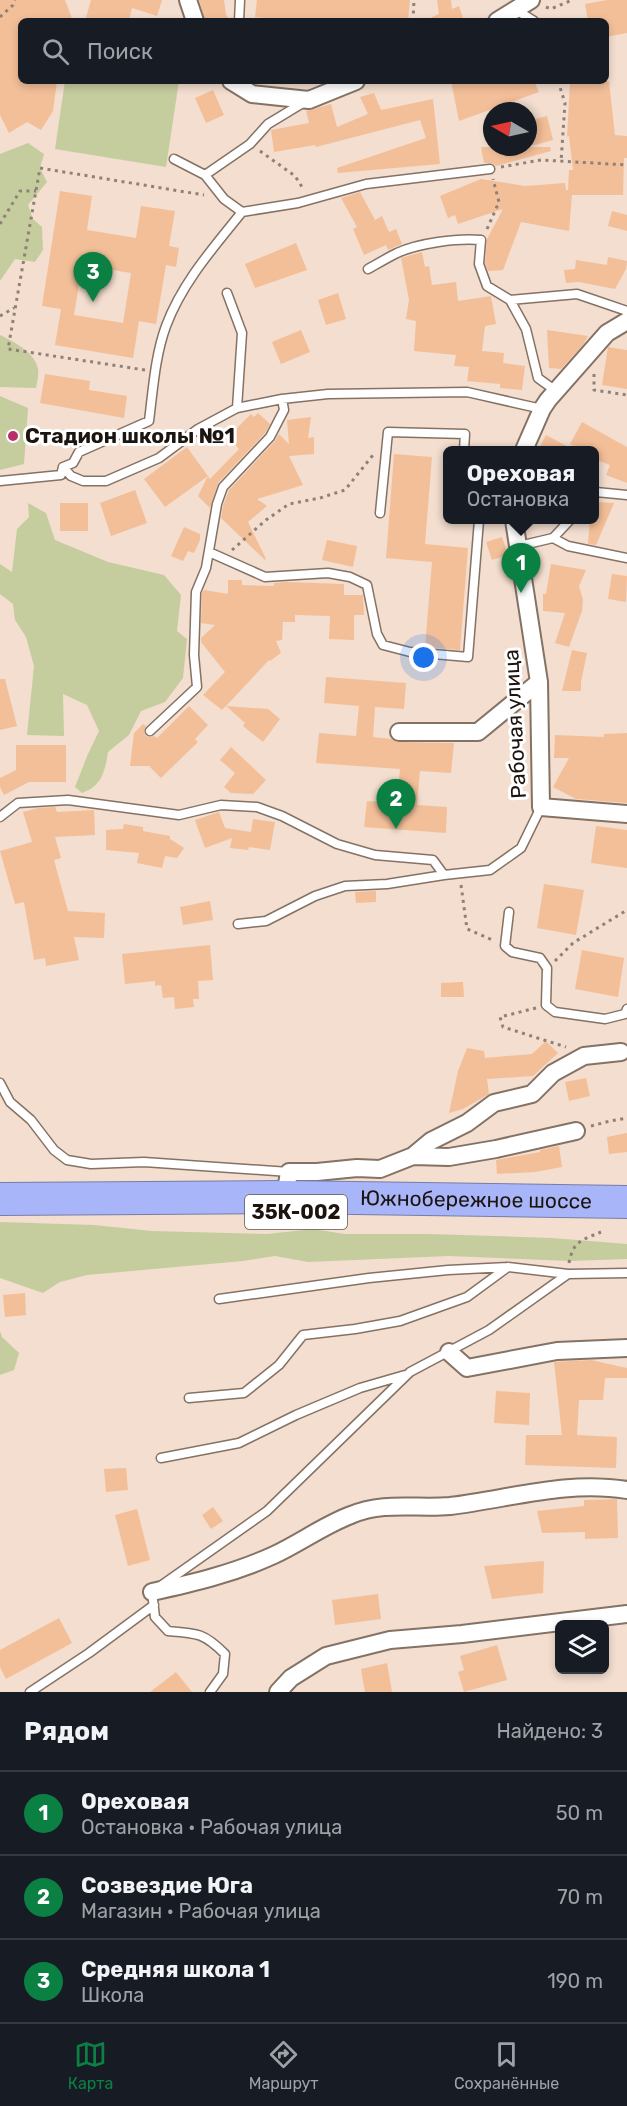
<!DOCTYPE html>
<html lang="ru">
<meta charset="utf-8">
<style>
body{margin:0;font-family:Rubik,sans-serif;background:#20242c;color:#f1f3f6}
.controls{position:absolute;right:18px;bottom:18px;display:grid;overflow:hidden;border-radius:9px;box-shadow:0 3px 9px #0003}
.controls button{width:54px;height:54px;display:grid;place-items:center;padding:0;border:0;border-bottom:2px solid #363941;background:#171b24;color:#f1f3f6;font:30px sans-serif}
.compass{position:absolute;left:483px;top:102px;width:54px;height:54px;border-radius:50%;background:#171b24;box-shadow:0 3px 9px #0003;rotate:279deg}
.you{position:absolute;left:424px;top:658px;width:21px;height:21px;margin:-15px;border:4px solid #fff;border-radius:50%;background:#1a73e8;box-shadow:0 0 0 9px #1a73e833}
.badge{display:grid;place-items:center;width:39px;height:39px;border-radius:50%;background:#0b8043;color:#fff;font-size:20px;font-weight:700}
.pin{position:absolute;translate:-50% -50px;filter:drop-shadow(0 2px 3px #0008)}
.pin::after{content:'';position:absolute;top:32px;width:21px;height:18px;background:inherit;clip-path:polygon(0 0,100% 0,50% 100%)}
.popup{position:absolute;left:443px;top:446px;width:156px;height:78px;box-sizing:border-box;display:grid;place-content:center;border-radius:9px;background:#171b24;filter:drop-shadow(0 2px 4px #0005);font-size:20px;white-space:nowrap;color:#9ea1a6}
.popup b{font-size:22px;color:#f1f3f6}
.popup::after{content:'';position:absolute;left:50%;top:100%;margin-left:-12px;border:12px solid transparent;border-top-color:#171b24}
.list{margin:0;padding:0;list-style:none}
h2{display:flex;justify-content:space-between;align-items:center;height:78px;margin:0;padding:0 24px;font-size:26px}
h2 small{font-size:20px;font-weight:400;color:#9ea1a6}
.list li{display:grid;grid-template-columns:39px 1fr auto;gap:18px;align-items:center;box-sizing:border-box;height:84px;padding:0 24px;border-top:2px solid #363941}
.list b{display:block;font-size:22px;white-space:nowrap}
.list p{margin:0;font-size:20px;white-space:nowrap;color:#9ea1a6}
.list em{font-size:20px;font-style:normal;color:#9ea1a6}
.icon{flex:none;width:33px;height:33px;fill:none;stroke:currentColor;stroke-width:2;stroke-linecap:round;stroke-linejoin:round}
.map{position:relative;flex:none;width:627px;height:1692px;overflow:hidden}
.search{position:absolute;background:#171b24;box-shadow:0 3px 9px #0003;left:18px;right:18px;top:18px;height:66px;display:flex;align-items:center;gap:15px;box-sizing:border-box;padding:0 21px;border-radius:9px;color:#9ea1a6;font-size:22px}
.sheet{height:330px;background:#171b24}
nav{display:flex;justify-content:space-around;align-items:center;box-sizing:border-box;height:84px;border-top:2px solid #363941;background:#171b24;font-size:16px;color:#9ea1a6}
nav a{display:grid;justify-items:center;gap:3px}
nav .on{color:#0b8043}
.map>svg:first-child{display:block}
.green{fill:#c5cd9f}
.building{fill:#f3bf99;fill-rule:evenodd}
.lines{fill:none;stroke-linecap:round;stroke-linejoin:round}
.lane-casing{stroke:#847264;stroke-width:11}
.street-casing{stroke:#847264;stroke-width:20}
.highway-casing{stroke:#777da7;stroke-width:34}
.path{stroke:#8f8177;stroke-width:3;stroke-dasharray:3 4.5;stroke-linecap:butt}
.lane{stroke:#fff;stroke-width:8}
.street{stroke:#fff;stroke-width:16}
.highway{stroke:#a8b5f9;stroke-width:32}
.poi-dot{fill:#ba2f68;stroke:#fff;stroke-width:2}
.labels{text-anchor:middle;stroke-width:6;stroke-linejoin:round;paint-order:stroke}
.shield{fill:#fff;stroke:#5f5a57;stroke-width:1.5}
.shield-label{font-size:20px;font-weight:bold;fill:#1b140f}
.poi-label{font-size:21px;font-weight:bold;fill:#1b140f;stroke:#fff;text-anchor:start}
.street-label{font-size:21px;fill:#1b140f;stroke:#fff}
</style>
<div class="map">
<svg width="627" height="1692" viewBox="0 0 627 1692">
<rect width="100%" height="100%" fill="#f3decf"/>
<path class="green" d="M65 81H179L166 167 55 149Z
M28 143 44 154 40 168 47 182 28 205 33 219 42 227 43 250 35 262 15 259 0 281V154Z
M0 335C14 342 35 352 38 369 39 374 37 382 36 388L0 387Z
M0 396 28 408 24 464 0 470Z
M28 503 46 513 55 540 108 562 164 575 181 595 177 631 187 639 183 678 165 702 141 711 129 735 108 752C105 771 102 786 82 793L75 787 88 754 99 731 87 705 63 694 64 736 27 735 34 666 26 637 15 620 13 604 0 594V564L12 572 17 529 29 517Z
M0 1222 94 1225 152 1231 267 1234 313 1229 345 1234H430L552 1238 627 1244V1259L570 1261 449 1256 308 1262 275 1256 243 1261 87 1275 60 1282 43 1293 0 1278Z
M0 1331 2 1337 19 1353 14 1370 0 1375Z"/>
<path class="building" d="M0 0H65L73 21H21V81H57L53 111 41 130 27 122 9 133 0 115Z
M91 0H162L157 16 132 8 129 21H85Z
M199 0H224L226 15 231 21H205Z
M257 0H410L408 21H304L255 17Z
M437 0H451L452 9 459 6 464 21H424L439 14Z
M607 0H627V33L606 37V21H588L585 4Z
M451 81H534L539 92 459 121Z
M570 81H609L615 135 627 136V158H624L623 195H572L569 231 521 222 503 270 488 271 485 263 487 239 503 209 458 224 455 215 448 218 440 196 481 179 525 186 565 183 566 190H568L569 170H573L569 136 567 137Z
M213 90 224 115 206 123 195 98Z
M374 93 381 110 433 99 440 164 338 173 337 168 426 138 420 120 316 147 315 145 274 152 271 130 309 123 306 111 331 104 337 127 368 114 360 97Z
M547 116 553 140 528 147V121Z
M481 147H550L551 151 496 166 492 163H484Z
M60 191 92 196 87 230 136 238 141 206 175 211 169 246 179 248 176 267 166 265 156 324 139 321 133 358 55 345 61 309 42 306ZM82 265 131 273 123 323 74 315Z
M360 192 375 220 382 216 389 232 396 229 402 244 388 250 386 245 364 255 353 229 357 227 341 198Z
M612 211 627 215V231L608 226Z
M296 243 307 270 255 288 245 264Z
M422 252 425 267 429 266 432 285 456 282 458 301 491 296 496 324 485 326 482 351 504 353 503 363 525 366 522 390 500 388V384L467 381 469 367 454 366 456 355 414 351 416 321 406 319 409 300 401 258Z
M608 257 627 261 626 269 615 289 579 282 566 283 564 270 575 269 576 260 607 265Z
M338 293 346 319 326 325 318 300Z
M301 330 310 352 281 364 272 342Z
M547 330 588 336 583 345 561 369 549 368Z
M608 347 627 350V389L602 385Z
M45 374 90 381 89 390 127 396 124 418 40 403Z
M258 413 270 424 265 433 218 483 210 508 198 496 208 476 165 507 144 479 187 447 210 479 239 449 228 437 251 414 254 417Z
M311 417 308 438 314 437V454L289 456 303 485 257 499 267 506 248 522 266 559 265 560 221 518 223 506 229 490 275 441 279 434 289 444 287 420Z
M582 422 627 447V483L606 475 610 465 594 459V450H581L570 444Z
M546 435 574 450H538Z
M394 454 432 457 425 544 468 548 460 650 425 647 432 562 386 558Z
M135 490 147 523 111 536 100 503Z
M594 502 614 503 596 545 588 544 590 519H594Z
M60 503H88V531H60Z
M184 527 200 534V540L194 553 188 551 183 561 171 556Z
M502 537 508 555 492 560 486 542Z
M327 540 357 546 353 567 322 560Z
M551 564 586 570 579 586 583 600 582 611 569 647 555 643 565 613 543 611V594H546Z
M612 574 627 576 626 602 608 599Z
M228 580H242V585L274 586V583L286 582 344 584V595H363L364 615H354V640L329 639 330 616 295 615V622H283L282 640 276 641 281 653 270 661 269 660 226 706 268 709 280 719 263 742 243 726 245 723 226 706 222 710 203 695 225 672 201 642V638L215 625 201 623 202 593 204 590 228 594Z
M572 650 587 653 581 682V691H562Z
M326 677 406 683 404 709 375 707 373 737 391 739 399 742 454 743 451 773 420 771 417 805 447 807 446 833 364 827 367 801 397 803 400 769 316 763 319 733 356 736 359 706 324 703Z
M0 679H5L17 726 0 730Z
M189 706 208 725 195 739 198 742 161 778 149 766H130L134 733 143 724 146 726 144 732 146 736 151 737 154 736 157 738Z
M627 733V803L576 799 553 787 569 758H554L555 735 604 737V734Z
M16 745H66V782H29L4 795 0 787V778L16 770Z
M231 747 266 780 253 794 231 793 224 787 235 773 220 760Z
M55 807 57 812 94 810 95 835 55 837 61 858 54 860 68 911 105 913 104 938 74 937 79 960 46 966 45 958 34 960 24 902 15 904 0 851 32 842 23 812 38 808Z
M219 812 225 828 251 832 253 819 275 822 270 850 249 847 248 850 230 848 232 838 205 848 195 820Z
M124 824 143 827V831L170 836V839L184 848 177 858 165 856 162 868 137 863 139 853 106 850V830L123 829Z
M596 826 627 830V868L591 863Z
M544 884 584 890 576 935 537 928Z
M376 891V902L356 903 355 892Z
M210 901 213 920 183 925 180 907Z
M210 945 213 980 198 981 199 999H193L194 1007 175 1009 174 997 163 998 161 985 155 986V981L125 984 122 954Z
M582 950 624 958 618 997 575 989Z
M463 982 464 997H441V983Z
M546 1041 558 1053 533 1076 487 1079 489 1094 463 1109 449 1113 458 1071 467 1048 484 1051 485 1058 532 1054Z
M586 1078 590 1096 569 1101 565 1082Z
M627 1133V1152L609 1154 607 1137Z
M559 1146 562 1167 535 1172 497 1174 496 1160 540 1152V1150Z
M25 1293 26 1315 5 1317 3 1295Z
M591 1360 627 1368V1378H605L603 1400H579L577 1435 617 1437 616 1468 525 1465 526 1435H562L554 1362Z
M496 1391 530 1393 529 1425 494 1423Z
M126 1468 128 1490 106 1492 104 1469Z
M617 1499 618 1538 585 1539V1532L542 1533 537 1511 584 1506V1500Z
M213 1507 223 1521 211 1529 202 1515Z
M137 1509 150 1560 128 1566 115 1515Z
M544 1561 543 1593 492 1599 484 1566Z
M378 1594 381 1619 335 1625 332 1600Z
M59 1618 72 1643 6 1679 0 1667V1650Z
M497 1645 507 1680 464 1692 458 1672 464 1670 460 1656Z
M387 1663 392 1692H365L361 1669Z
M176 1672 192 1692H150Z"/>
<g class="lines">
<g class="lane-casing">
<path id="lane" d="M516 10 534 21
M239 21 240 0
M174 159 205 175 224 199 242 212
M490 169 366 184 298 203 242 212C213 248 182 283 166 326 155 356 153 390 149 421L79 452 73 463 63 467 71 476 83 481H106L159 458 198 429 237 408 282 399 328 394 467 392 542 409
M205 175 250 144 268 124 306 101
M368 269C377 264 387 258 397 253 419 243 457 238 481 240L479 264 487 286 510 300 526 329 538 378 556 391
M227 293 242 333 237 408
M510 300 577 294 627 311
M0 481 61 475 63 467
M594 494 596 492 627 495
M380 513 388 432 465 434 464 450
M553 538 570 520
M519 546 553 538 568 546 627 558
M209 552 265 577 328 573 350 577 367 585 377 634 383 645 410 652 468 657 479 520
M150 731 197 687 194 655 196 592 206 568 217 504 223 487 270 437 284 410 282 399
M0 817 18 803 68 800 179 815 221 805 257 807 282 816 337 844 375 855 433 860 444 875 490 870 521 848 541 807
M509 912 505 946 512 952 540 958 547 968 546 1005 555 1012 605 1019 625 1014 627 1009
M238 924 266 921 315 896 345 886 387 884 444 875
M0 1083 10 1102 31 1120 54 1150 67 1160 91 1164 144 1162 289 1172
M219 1299 369 1278 448 1270 508 1267 568 1274
M189 1398 244 1393 279 1365 303 1335 355 1329 400 1321 467 1297 508 1267
M161 1458 239 1443 296 1415 360 1388 405 1375
M30 1692 89 1653 154 1605
M210 1692 223 1674 225 1654C204 1633 197 1633 168 1631L155 1617 152 1592 267 1511 410 1372 489 1330 568 1274 627 1273"/>
</g>
<g class="street-casing">
<path id="street" d="M188 0 195 21
M497 21 531 0
M231 81 252 94 309 100 356 81
M524 450 542 409 548 400 607 333 627 321
M514 520 539 682 541 807 627 814
M399 732H478L539 682
M413 1156 449 1157 496 1149 576 1131
M285 1197 289 1172H317L357 1168 380 1169 413 1156 431 1141 467 1123 494 1103 532 1094 553 1073 584 1056 621 1052
M449 1352 467 1368 557 1351 627 1348
M152 1592C193 1583 235 1573 274 1555 300 1543 324 1525 351 1515 384 1501 416 1509 450 1506 509 1499 567 1480 627 1490
M278 1692 291 1678 326 1656 390 1640 462 1634 627 1614"/>
</g>
<g class="highway-casing">
<g id="highway">
<path id="s1" d="M0 1199 285 1197 627 1202"/>
</g>
</g>
<path class="path" d="M546 7 551 9 572 0
M0 17 13 5 15 0
M413 21 414 0
M558 81 565 103 561 162
M260 151 295 176 304 190
M501 167 541 160 627 165
M0 224 20 191H36
M487 229 499 202 493 179
M0 316 14 308
M145 370 8 349 40 168 204 195
M594 374V390L627 395
M232 550 266 520 289 504 320 498 345 490 373 455
M461 885 467 929 495 941
M555 961 573 943 627 910
M536 1008 500 1017 503 1027 566 1047
M591 1126 610 1121 627 1118
M569 1263C573 1241 582 1240 601 1232"/>
<use href="#lane" class="lane"/>
<use href="#street" class="street"/>
<use href="#highway" class="highway"/>
</g>
<circle class="poi-dot" cx="13" cy="436" r="6"/>
<g class="labels">
<rect class="shield" x="245" y="1195" width="102" height="34" rx="4.5"/>
<g class="shield-label">
<text x="296" y="1219">35К-002</text>
</g>
<g class="poi-label">
<text x="25" y="443">Стадион школы №1</text>
</g>
<g class="street-label">
<text transform="translate(515 724) rotate(-93)" y="7">Рабочая улица</text>
<text dy="7" stroke="none"><textPath href="#s1" startOffset="476">Южнобережное шоссе</textPath></text>
</g>
</g>
</svg>
<div class="controls">
<button><svg class="icon" aria-label="layers" viewBox="0 0 24 24"><path d="M12 4l9 5-9 5-9-5zM3 14l9 5 9-5"/></svg></button>
</div>
<svg class="compass" viewBox="-18 -18 36 36"><path d="M0-13l5 13h-10z" fill="#e53935"/><path d="M0 13l5-13h-10z" fill="#9ea1a6"/></svg>
<div class="you"></div>
<div class="pin badge" style="left:521px;top:593px">1</div>
<div class="popup"><b>Ореховая</b>Остановка</div>
<div class="pin badge" style="left:396px;top:829px">2</div>
<div class="pin badge" style="left:93px;top:302px">3</div>
<div class="search"><svg class="icon" aria-label="search" viewBox="0 0 24 24"><circle cx="10" cy="10" r="6"/><path d="M15 15l6 6"/></svg>Поиск</div>
</div>
<section class="sheet">
<h2>Рядом<small>Найдено: 3</small></h2>
<ul class="list">
<li><span class="badge">1</span><div><b>Ореховая</b><p>Остановка · Рабочая улица</p></div><em>50 m</em></li>
<li><span class="badge">2</span><div><b>Созвездие Юга</b><p>Магазин · Рабочая улица</p></div><em>70 m</em></li>
<li><span class="badge">3</span><div><b>Средняя школа 1</b><p>Школа</p></div><em>190 m</em></li>
</ul>
</section>
<nav>
<a class="on"><svg class="icon" aria-label="map" viewBox="0 0 24 24"><path d="M3 6l6-2 6 2 6-2v14l-6 2-6-2-6 2zM9 4v14M15 6v14"/></svg>Карта</a>
<a><svg class="icon" aria-label="directions" viewBox="0 0 24 24"><path d="M12 3l9 9-9 9-9-9zM9 14v-3h6M13 9l2 2-2 2"/></svg>Маршрут</a>
<a><svg class="icon" aria-label="saved" viewBox="0 0 24 24"><path d="M7 4h10v16l-5-4-5 4z"/></svg>Сохранённые</a>
</nav>
